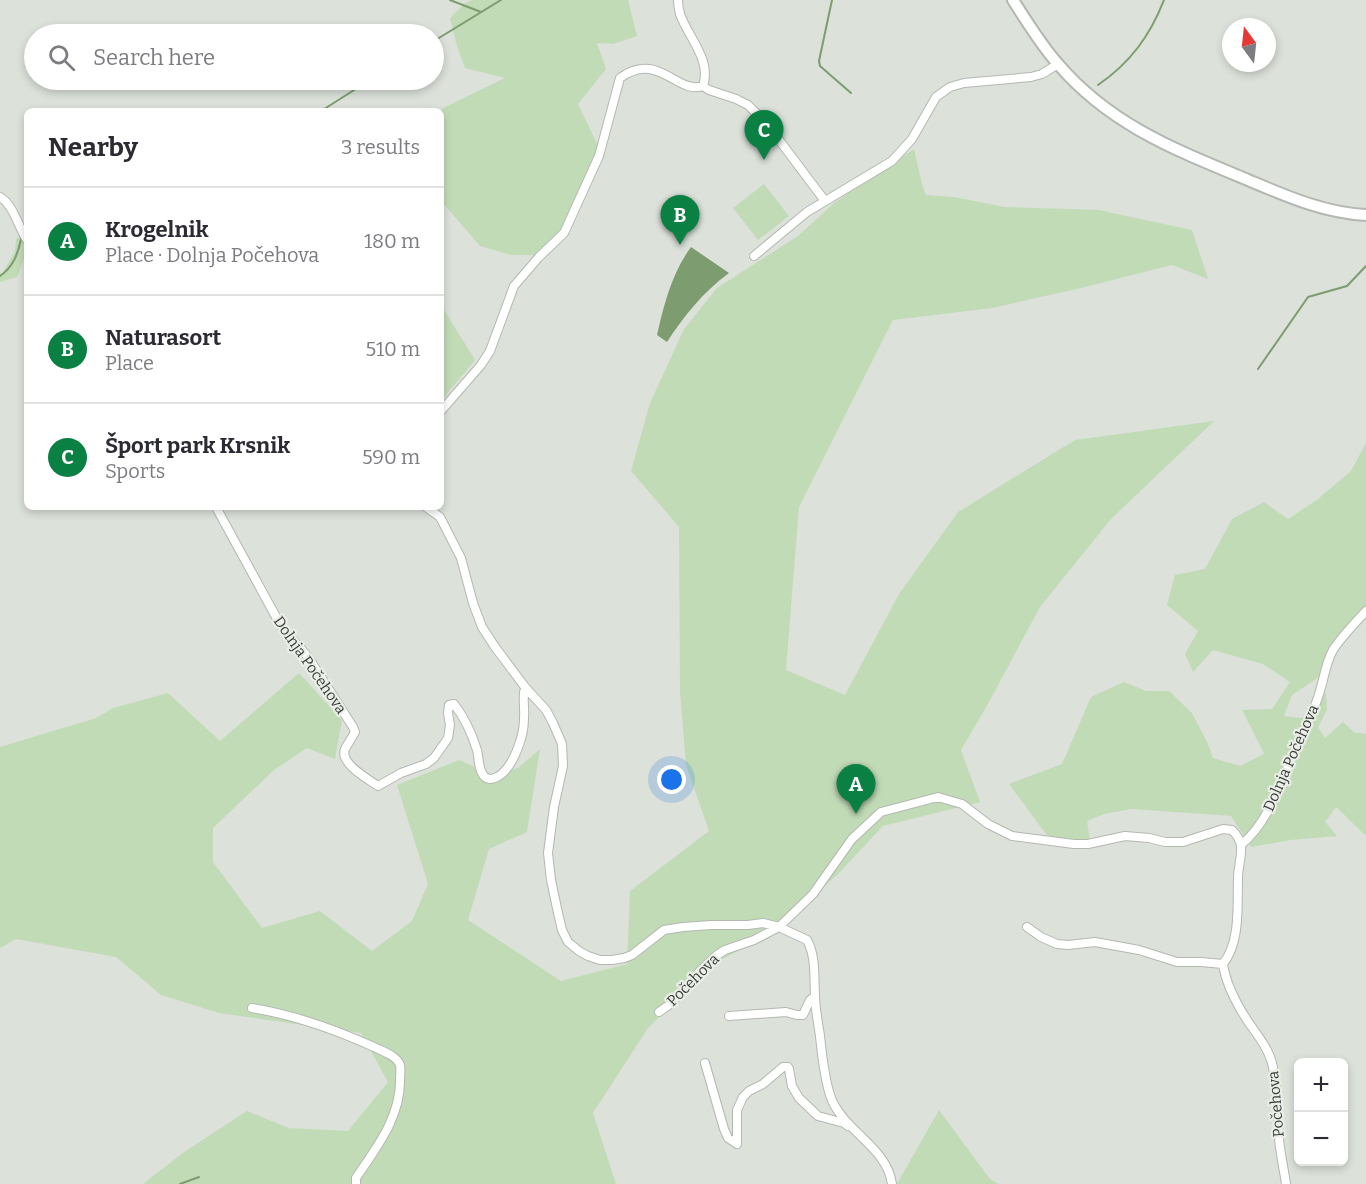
<!DOCTYPE html>
<meta charset="utf-8">
<style>
body{margin:0;font-family:Bitter,serif;background:#f7f7f7;color:#2b2b33}
.controls{position:absolute;right:18px;bottom:18px;display:grid;overflow:hidden;border-radius:9px;box-shadow:0 3px 9px #0003}
.controls button{width:54px;height:54px;display:grid;place-items:center;padding:0;border:0;border-bottom:2px solid #e1e1e2;background:#fff;color:#2b2b33;font:30px sans-serif}
.compass{position:absolute;left:1222px;top:18px;width:54px;height:54px;border-radius:50%;background:#fff;box-shadow:0 3px 9px #0003;rotate:345deg}
.you{position:absolute;left:672px;top:780px;width:21px;height:21px;margin:-15px;border:4px solid #fff;border-radius:50%;background:#1a73e8;box-shadow:0 0 0 9px #1a73e833}
.badge{display:grid;place-items:center;width:39px;height:39px;border-radius:50%;background:#0b8043;color:#fff;font-size:20px;font-weight:700}
.pin{position:absolute;translate:-50% -50px;filter:drop-shadow(0 2px 3px #0008)}
.pin::after{content:'';position:absolute;top:32px;width:21px;height:18px;background:inherit;clip-path:polygon(0 0,100% 0,50% 100%)}
.list{margin:0;padding:0;list-style:none}
h2{display:flex;justify-content:space-between;align-items:center;height:78px;margin:0;padding:0 24px;font-size:26px}
h2 small{font-size:20px;font-weight:400;color:#7c7c81}
.list li{display:grid;grid-template-columns:39px 1fr auto;gap:18px;align-items:center;box-sizing:border-box;height:108px;padding:0 24px;border-top:2px solid #e1e1e2}
.list b{display:block;font-size:22px;white-space:nowrap}
.list p{margin:0;font-size:20px;white-space:nowrap;color:#7c7c81}
.list em{font-size:20px;font-style:normal;color:#7c7c81}
.icon{flex:none;width:33px;height:33px;fill:none;stroke:currentColor;stroke-width:2;stroke-linecap:round;stroke-linejoin:round}
.map{position:relative;flex:none;width:1366px;height:1184px;overflow:hidden}
.search{position:absolute;background:#fff;box-shadow:0 3px 9px #0003;left:24px;top:24px;width:420px;height:66px;display:flex;align-items:center;gap:15px;box-sizing:border-box;padding:0 21px;border-radius:33px;color:#7c7c81;font-size:22px}
.panel{position:absolute;background:#fff;box-shadow:0 3px 9px #0003;left:24px;top:108px;width:420px;height:402px;border-radius:9px}
.map>svg:first-child{display:block}
.green{fill:#c2dbb7}
.water{fill:#7d9c6f}
.lines{fill:none;stroke-linecap:round;stroke-linejoin:round}
.stream{stroke:#7d9c6f;stroke-width:2}
.minor-casing{stroke:#b3b8b1;stroke-width:10}
.secondary-casing{stroke:#b3b8b1;stroke-width:14}
.minor{stroke:#fff;stroke-width:8}
.secondary{stroke:#fff;stroke-width:10}
.labels{text-anchor:middle;stroke-width:4.5;stroke-linejoin:round;paint-order:stroke}
.street-label{font-size:15px;fill:#3a3c39;stroke:#e9eee7}
</style>
<div class="map">
<svg width="1366" height="1184" viewBox="0 0 1366 1184">
<rect width="100%" height="100%" fill="#dce1da"/>
<path class="green" d="M472 0H628L637 36 613 44 597 43 606 69 578 104 599 148 562 232 537 255H511L480 246 441 201V111H440L445 107 505 78 465 68 457 46 450 18 464 4Z
M914 149 922 184 926 195 954 197 1005 207 1099 210 1192 230 1208 279 1172 265 1081 288 992 308 893 320 799 507 786 670 845 695 899 594 958 512 1075 440 1214 421 1111 519 1040 607 989 702 961 750 980 802 883 826 837 875 768 936 714 963 648 1028 593 1113 616 1184H143L184 1152 247 1111 289 1128 348 1131 388 1082 361 1033 219 1013 161 995 116 957 16 939 0 948V747L96 718 113 708 168 693 220 741 299 673 342 720 335 759 307 748 274 770 213 828V862L262 928 320 911 372 951 412 921 428 884 397 785 459 760 493 775 518 768 540 749 527 832 489 849 468 920 561 981 627 964 630 891 709 831 686 765 680 692 679 527 631 471 650 403 684 329 717 288 798 236 834 203Z
M764 184 789 216 758 240 733 208Z
M21 235 27 243V251L17 277 0 282V273L2 274 15 251 16 239Z
M441 305 475 360 441 401Z
M1366 443V609L1349 627 1322 675 1292 695 1284 716 1302 718 1326 693 1327 710 1318 727 1325 738 1343 722 1354 732 1366 734V836L1336 807 1325 822 1337 836 1291 840 1251 847 1231 816 1131 809 1104 814 1087 821 1090 841H1070L1049 838 1009 784 1062 764 1091 697 1124 682 1146 691H1169L1192 713 1208 744 1213 758 1240 766 1264 754 1242 710 1272 709 1290 682 1263 664 1213 650 1193 672 1185 654 1198 631 1167 605 1175 575 1205 569 1232 519 1264 502 1288 519 1318 499 1351 471Z
M939 1110 990 1179 999 1184H897Z"/>
<path class="water" d="M691 247 729 273C703 292 684 316 667 342L657 335C664 304 672 273 691 247Z"/>
<g class="lines">
<path class="stream" d="M450 0 481 12
M832 0 819 61 820 66 851 93
M434 41 501 0
M1098 85C1130 63 1150 36 1164 0
M321 111 370 80
M0 276C13 267 18 254 21 239
M1258 369 1308 297 1347 286 1366 266
M180 1184 199 1177"/>
<g class="minor-casing">
<path id="minor" d="M678 0C678 5 679 10 680 14 688 37 712 60 703 86
M0 197C14 205 18 227 27 240
M754 256 807 212 892 161 912 139 936 97 950 87 964 83 1031 77 1042 74 1058 64
M441 411 481 365 490 351 514 286 539 257 564 233 599 156 620 78C658 50 677 95 703 86L709 90 736 99 748 105 767 124 825 201
M216 507 281 626 308 657 353 727 355 732C352 738 348 743 345 749 339 763 368 779 378 786L401 773 426 764 434 758 448 738 450 725 448 713 449 705 454 704C464 717 472 734 477 750 479 757 478 766 482 773 485 780 492 780 497 777 513 769 524 736 524 719 525 707 522 698 525 687
M426 507 440 517 461 558 473 603 482 627 495 647 525 687 546 710 553 723 562 744 563 766 554 807 548 853 551 880 558 913 562 930 568 942 579 951 588 956 600 960H612L624 958 632 955 664 930 683 927 711 925H748L763 923 779 927 807 940C816 956 814 977 815 995 815 1008 818 1022 820 1036 822 1055 824 1076 830 1095 841 1130 887 1146 892 1184
M1241 845C1271 820 1281 779 1297 745 1304 728 1314 712 1319 694 1324 680 1325 664 1333 650 1342 636 1355 623 1366 611
M1027 927 1041 937 1057 944 1068 945 1095 942 1139 950 1177 962H1201L1223 964
M252 1008C295 1015 334 1029 374 1047 382 1051 396 1055 400 1065 401 1069 400 1075 400 1079 401 1117 376 1148 356 1178V1184
M659 1012 669 1005 691 983 700 971 717 955 725 950 754 940 779 927 813 894 852 839 881 812 938 797 962 804 988 824 1012 836 1074 844H1088L1125 836 1149 838 1165 842H1183L1223 829 1232 830C1236 834 1240 839 1241 846 1242 856 1238 868 1238 878 1237 905 1241 941 1223 964 1226 985 1237 1005 1249 1023 1258 1036 1268 1048 1272 1063 1278 1087 1277 1113 1279 1138 1280 1153 1284 1169 1286 1184
M729 1016 786 1012 797 1015H803L810 1000 815 996
M705 1063 724 1129 728 1138 737 1144V1110L743 1097 749 1091 763 1084 783 1067H788L789 1069 792 1086 799 1098 818 1116 844 1123 848 1126"/>
</g>
<g class="secondary-casing">
<path id="secondary" d="M1013 0C1027 22 1041 45 1058 64 1110 125 1176 150 1248 180 1286 196 1324 213 1366 215"/>
</g>
<use href="#minor" class="minor"/>
<use href="#secondary" class="secondary"/>
</g>
<g class="labels">
<g class="street-label">
<text transform="translate(310 665) rotate(55)" y="5">Dolnja Počehova</text>
<text transform="translate(1291 758) rotate(-66)" y="5">Dolnja Počehova</text>
<text transform="translate(693 980) rotate(-45)" y="5">Počehova</text>
<text transform="translate(1276 1104) rotate(-95)" y="5">Počehova</text>
</g>
</g>
</svg>
<div class="controls">
<button>+</button>
<button>−</button>
</div>
<svg class="compass" viewBox="-18 -18 36 36"><path d="M0-13l5 13h-10z" fill="#e53935"/><path d="M0 13l5-13h-10z" fill="#7c7c81"/></svg>
<div class="you"></div>
<div class="pin badge" style="left:856px;top:814px">A</div>
<div class="pin badge" style="left:680px;top:245px">B</div>
<div class="pin badge" style="left:764px;top:160px">C</div>
<div class="search"><svg class="icon" aria-label="search" viewBox="0 0 24 24"><circle cx="10" cy="10" r="6"/><path d="M15 15l6 6"/></svg>Search here</div>
<section class="panel">
<h2>Nearby<small>3 results</small></h2>
<ul class="list">
<li><span class="badge">A</span><div><b>Krogelnik</b><p>Place · Dolnja Počehova</p></div><em>180 m</em></li>
<li><span class="badge">B</span><div><b>Naturasort</b><p>Place</p></div><em>510 m</em></li>
<li><span class="badge">C</span><div><b>Šport park Krsnik</b><p>Sports</p></div><em>590 m</em></li>
</ul>
</section>
</div>
